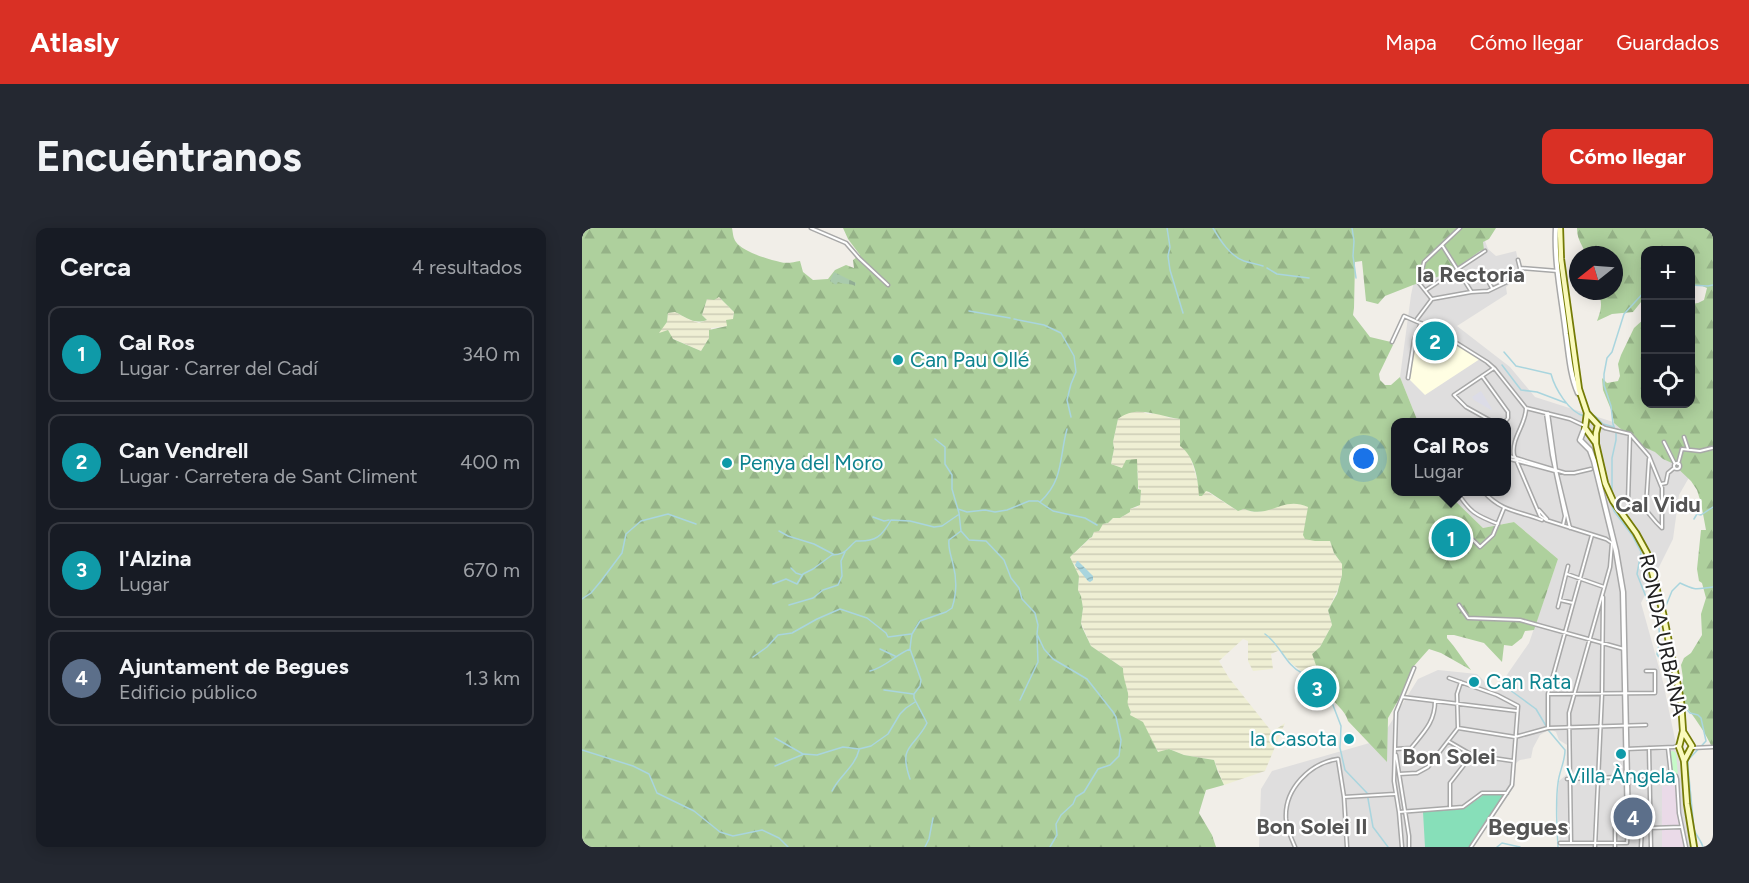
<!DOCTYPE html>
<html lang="es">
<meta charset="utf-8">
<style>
body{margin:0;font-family:Figtree,sans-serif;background:#242831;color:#f1f3f6}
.controls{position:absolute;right:18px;top:18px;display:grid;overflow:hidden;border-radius:12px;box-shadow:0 3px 15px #0003}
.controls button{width:54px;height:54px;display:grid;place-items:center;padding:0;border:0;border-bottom:2px solid #363941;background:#171b24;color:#f1f3f6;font:30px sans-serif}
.compass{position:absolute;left:987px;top:18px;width:54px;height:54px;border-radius:50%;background:#171b24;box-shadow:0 3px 15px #0003;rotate:253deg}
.you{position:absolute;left:782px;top:231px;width:21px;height:21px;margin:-15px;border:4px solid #fff;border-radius:50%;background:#1a73e8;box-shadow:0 0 0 9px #1a73e833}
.badge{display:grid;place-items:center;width:39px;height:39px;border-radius:50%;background:#d93025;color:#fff;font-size:20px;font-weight:700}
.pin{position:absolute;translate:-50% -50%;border:3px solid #fff;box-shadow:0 2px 6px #0006}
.popup{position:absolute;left:809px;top:190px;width:120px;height:78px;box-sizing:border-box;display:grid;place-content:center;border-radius:12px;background:#171b24;filter:drop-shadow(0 2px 4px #0005);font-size:20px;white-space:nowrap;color:#9ea1a6}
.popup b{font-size:22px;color:#f1f3f6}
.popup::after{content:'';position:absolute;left:50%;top:100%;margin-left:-12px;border:12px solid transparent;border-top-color:#171b24}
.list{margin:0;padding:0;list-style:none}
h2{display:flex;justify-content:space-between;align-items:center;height:78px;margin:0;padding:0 24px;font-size:26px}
h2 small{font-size:20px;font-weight:400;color:#9ea1a6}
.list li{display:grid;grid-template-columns:39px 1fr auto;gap:18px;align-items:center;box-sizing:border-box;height:96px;margin:0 12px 12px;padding:0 12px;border:2px solid #363941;border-radius:12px}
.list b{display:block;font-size:22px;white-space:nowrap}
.list p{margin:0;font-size:20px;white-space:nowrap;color:#9ea1a6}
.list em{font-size:20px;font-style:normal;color:#9ea1a6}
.icon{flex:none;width:33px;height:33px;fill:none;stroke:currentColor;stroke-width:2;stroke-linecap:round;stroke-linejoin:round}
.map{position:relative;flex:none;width:1131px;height:619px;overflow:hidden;border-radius:12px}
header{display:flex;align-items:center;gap:36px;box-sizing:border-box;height:84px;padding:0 30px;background:#d93025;color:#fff}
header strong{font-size:28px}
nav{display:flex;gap:33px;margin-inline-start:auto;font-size:21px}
.intro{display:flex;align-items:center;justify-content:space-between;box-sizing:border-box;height:144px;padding:0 36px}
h1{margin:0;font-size:42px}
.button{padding:15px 27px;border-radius:12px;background:#d93025;color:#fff;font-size:21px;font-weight:700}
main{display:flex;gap:36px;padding:0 36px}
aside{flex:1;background:#171b24;border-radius:12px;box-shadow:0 3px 15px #0003}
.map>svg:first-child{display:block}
.residential{fill:#dfdede}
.industrial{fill:#eadae8}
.education{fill:#fffee3}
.farmland{fill:url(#farmland-rules)}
.grass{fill:url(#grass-tufts)}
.forest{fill:url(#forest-firs);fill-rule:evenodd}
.cemetery{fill:url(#cemetery-stones)}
.park{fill:#c6fac8}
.pitch{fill:#87dfb9}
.plaza{fill:#dcdce7}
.water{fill:url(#water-waves)}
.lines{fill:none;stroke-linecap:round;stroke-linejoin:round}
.stream{stroke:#a9d5de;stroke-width:1.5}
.minor-casing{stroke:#a8a8a8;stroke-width:5}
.tertiary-casing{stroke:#a8a8a8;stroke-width:7}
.secondary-casing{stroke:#747b05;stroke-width:8}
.minor{stroke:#fff;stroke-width:2}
.tertiary{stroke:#fff;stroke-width:4}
.secondary{stroke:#fafabd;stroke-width:4.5}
.culture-dot{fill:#0f9aa8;stroke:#fff;stroke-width:2}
.labels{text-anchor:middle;stroke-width:4.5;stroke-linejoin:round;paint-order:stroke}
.culture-label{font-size:21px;fill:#0d838f;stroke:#fff;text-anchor:start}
.street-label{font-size:21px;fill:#212121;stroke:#fff}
.neighbourhood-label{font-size:22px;font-weight:bold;fill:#545454;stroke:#fff}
.quarter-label{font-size:24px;font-weight:bold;fill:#545454;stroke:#fff}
</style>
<header>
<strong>Atlasly</strong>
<nav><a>Mapa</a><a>Cómo llegar</a><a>Guardados</a></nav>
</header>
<div class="intro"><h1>Encuéntranos</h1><a class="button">Cómo llegar</a></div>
<main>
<aside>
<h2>Cerca<small>4 resultados</small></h2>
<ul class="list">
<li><span class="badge" style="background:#0f9aa8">1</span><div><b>Cal Ros</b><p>Lugar · Carrer del Cadí</p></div><em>340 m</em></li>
<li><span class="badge" style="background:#0f9aa8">2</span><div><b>Can Vendrell</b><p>Lugar · Carretera de Sant Climent</p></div><em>400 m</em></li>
<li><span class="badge" style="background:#0f9aa8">3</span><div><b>l'Alzina</b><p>Lugar</p></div><em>670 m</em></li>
<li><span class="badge" style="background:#5c6f8a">4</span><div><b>Ajuntament de Begues</b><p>Edificio público</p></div><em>1.3 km</em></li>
</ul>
</aside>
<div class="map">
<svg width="1131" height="619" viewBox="0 0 1131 619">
<defs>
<pattern id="farmland-rules" width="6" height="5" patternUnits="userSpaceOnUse" patternTransform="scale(1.5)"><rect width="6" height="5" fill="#efefd4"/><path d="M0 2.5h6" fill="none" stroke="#cdcdb6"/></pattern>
<pattern id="grass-tufts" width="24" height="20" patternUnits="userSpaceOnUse" patternTransform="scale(1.5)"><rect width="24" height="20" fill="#cfeaae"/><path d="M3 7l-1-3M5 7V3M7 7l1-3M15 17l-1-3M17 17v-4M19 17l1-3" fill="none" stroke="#b1c895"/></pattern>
<pattern id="forest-firs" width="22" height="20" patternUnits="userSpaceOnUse" patternTransform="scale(1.5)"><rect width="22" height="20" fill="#aed09d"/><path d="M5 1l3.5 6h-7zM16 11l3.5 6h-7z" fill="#95b287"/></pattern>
<pattern id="cemetery-stones" width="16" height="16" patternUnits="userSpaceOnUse" patternTransform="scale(1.5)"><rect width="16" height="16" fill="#a9caac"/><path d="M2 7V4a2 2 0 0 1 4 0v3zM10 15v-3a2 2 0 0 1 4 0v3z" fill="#91ad94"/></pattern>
<pattern id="water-waves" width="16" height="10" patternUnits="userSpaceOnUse" patternTransform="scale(1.5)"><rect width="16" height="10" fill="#a9d5de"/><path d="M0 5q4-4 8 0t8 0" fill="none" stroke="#91b7be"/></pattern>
</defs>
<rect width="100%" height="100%" fill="#f1eee8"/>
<path class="residential" d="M903 13 906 21 914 28 934 23 939 46 924 59 925 66 875 98 928 139 953 169 1050 200 1117 232 1097 267 1091 311 1059 375 1081 454 1099 540 1103 589 1109 619H978L975 575 977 553 984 547 985 517 977 512 974 504 968 501 958 507 951 520 949 530 938 532 934 535 931 560 891 619H677L679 561 690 543 798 512 836 451 856 442 895 446 913 464 947 415 976 331 932 294 901 300 864 264H924V194H836L818 149 829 67 840 16Z"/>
<path class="industrial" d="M1096 557 1097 585 1104 619H1080V558Z"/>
<path class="education" d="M840 94 855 101 901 129 843 167 826 150 832 112Z"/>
<path class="farmland" d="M137 69 152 84 151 91 146 98 129 100 127 110 119 123 76 104 85 94 86 85 93 84 108 92 117 95 125 92 120 87 125 71Z
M559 183 566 186 576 185 587 190 598 191V218L604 222 608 228 616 255 624 263 656 283 662 281 670 284H678L707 275 719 276 727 279 733 313H748L752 325 760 336V347L757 359 746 382 750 397 738 419 730 426 735 439 729 442 721 444 710 436 698 422 689 426 691 441 671 443 666 433V413L661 411 637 433 647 450 690 504 703 495 683 543 642 557 632 532 602 527 587 521 577 525 569 512 548 487 549 484 544 475 546 464 541 449V440L509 418 499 395 501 380 499 368 496 362 497 348 488 329 511 308 512 304 521 296 526 295 531 290H538L548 284V281L556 279 559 270 556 256V243L540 240 529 236 532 221 531 214 536 191 543 185Z"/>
<path class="grass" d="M1054 586H1066L1067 597 1054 598Z"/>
<path class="forest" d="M0 0H150C151 5 151 10 154 14 160 23 187 32 198 34 205 36 212 34 218 33L221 44 231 52 246 51 253 42 264 37 272 40 271 32 278 27 266 11 261 0H914L907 11 901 14 902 22 898 23 867 45 831 57 803 68 796 76 784 73 780 33 773 34 772 80 771 87 788 109 809 114 811 117 797 146 798 152 803 157H809L818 149 836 194H814V264H864L901 300 932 294 976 331 952 402 943 403 940 410 930 418 922 417 920 434 902 415 872 407H865V410C874 420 881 432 889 442L859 425 847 421 831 439 817 471 806 490 805 534 766 493C763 482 753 476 746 466 739 455 735 439 730 426L738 419 750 397 746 382 755 366 760 347V336L752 325 748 313H733L723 311 721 307 726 279C700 267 688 292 662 281L656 283 627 264 624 263 620 268H617C616 251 613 229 598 218V191C577 189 556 176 536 191L531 214 532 221 529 236 540 240 544 232 555 231 556 257V261L559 262 558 277 548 281V284L538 290H531L526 295 521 296 517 303 512 304 510 309 508 310 488 329 497 348 496 362 499 368 501 380 499 395 500 399 509 418 541 440C541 449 544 456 546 465 547 475 543 471 549 484L548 487 561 494 576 524 587 521 602 527 632 532 636 544 642 557 624 562 617 585 630 607 634 619H0ZM137 69 152 84 151 91 144 92 145 98 127 102V110L119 123 91 111 86 102 77 105 85 94 86 85 93 84C104 89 112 97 125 92L120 87 125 71 132 72Z
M995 0H1131V521C1123 504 1112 488 1100 474L1102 470 1100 460 1101 450 1099 437 1102 430 1109 425 1120 407 1119 386 1124 370 1120 355 1117 353 1115 341 1119 302H1124L1119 275 1115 262 1109 253 1090 235 1081 231 1073 224 1057 217 1032 195 1030 184 1021 162 1020 150 1025 155 1036 153 1038 148 1036 136 1039 127 1052 100 1063 90 1064 176H1108L1109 76 1116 75 1122 72 1125 60 1118 57 1109 58 1108 22H1064L1063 69 1051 84 1030 86 1015 93C1019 82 1022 73 1014 63H1032V27H1003C1002 17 995 14 995 0Z"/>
<path class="cemetery" d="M252 44 274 55 273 58C268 55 264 57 256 54L254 57 248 53Z"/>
<path class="park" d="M1091 523 1094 525 1096 548 1089 547 1086 524Z"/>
<path class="pitch" d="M903 566H922L887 619H843L841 584 883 580Z"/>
<path class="plaza" d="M899 163 910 181 909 182 892 172 890 169Z"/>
<path class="water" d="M495 333H496L511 348V352L508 354 506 353 493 337Z"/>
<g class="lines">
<path class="stream" d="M585 0 588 19 586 28 588 42 601 85
M631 0C638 12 648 28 662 33 668 35 675 36 681 38
M770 0 772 13 771 28 774 50
M685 40 695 46 727 50
M1108 57 1126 58 1131 57
M387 83 428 90
M432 91 462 97 479 105 492 128 494 144 489 156 485 172 489 189
M922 124 934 138 969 146C973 161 987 184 1002 188
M920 137 939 162 955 164 984 175
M1010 187 1013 188 1021 196 1032 199
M1030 267V230L1034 212V204L1031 196 1029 178 1022 157V146L1025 130 1030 124 1042 86 1064 62
M1029 272 1030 278 1032 283 1050 307 1059 324 1055 346 1066 374 1076 388 1078 413 1075 426C1084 440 1085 457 1096 471
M458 274C482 252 477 230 485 201
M376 281 385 284 403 282 413 284 425 282 447 273H456L471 283 503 290 515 297
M291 289 302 293 307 292
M1112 291 1115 286 1119 287 1131 279
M197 303 206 308 232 316 251 326
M379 303 387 312 404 313 422 332 429 350 437 360 440 371 453 385 456 397 455 406 462 421 471 431 505 451 531 484 534 489 539 512 537 528 528 537 516 541 502 564 494 569 491 576 479 587 474 596 475 607 468 619
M209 340 214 345 220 347
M191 356 204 351 215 356 221 346 231 341 250 327C264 327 265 320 274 313 294 314 300 308 309 292L328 293 352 299 360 298 376 287
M0 371 9 365 19 353 40 325 44 306 59 293 86 286 114 296
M207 377 231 370 241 362 256 357 260 348 259 333 263 324
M1083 380 1090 363 1098 355C1115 363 1113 361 1131 359
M683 406C698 416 704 438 720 445 724 447 730 446 735 447L749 472 759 498 758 520 763 542 785 565 791 599 806 619
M298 421 313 428
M171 429 185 419 196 407 210 405 235 391 258 381 285 390 304 405 306 409 329 406
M288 443C304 439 313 427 328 421
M910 447 926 454 928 462 954 481 967 503 983 522C983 534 977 544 976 555 973 576 975 598 976 619
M302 462 331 466
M438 472 456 434 455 408
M1101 477 1108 485 1116 487 1119 490 1124 513 1106 532V539L1112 601C1114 608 1119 612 1121 619
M193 510 221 526
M0 522 51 538 67 546 75 565 112 583 138 604 151 608 180 602 197 610 206 619
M193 538 222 526 235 527 261 519 277 521 289 518 306 506 318 486 324 480 333 474
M328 551C316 516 332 521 345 495L332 470V466L338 458 339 452 328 421 329 412 330 406 338 393 364 384 370 380C375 365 375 351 371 336 369 327 366 321 367 312L379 303 377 285 370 261V247L363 236V219L353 211
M250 563C257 548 273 539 277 522
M343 619 347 611 351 590
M915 619 920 615 938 619"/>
<g class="minor-casing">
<path id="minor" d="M229 0 264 15 277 30 306 57
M860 17 889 63
M936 32 938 40
M901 44 910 60
M844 62 903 23
M849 70 837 55 842 34 878 0
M835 91 850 71 889 64 906 63 935 49 938 44V40L976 43
M810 114 822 88 854 102 905 134 913 141 944 180
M900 148 926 184V190L923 194
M826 150 832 112 839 95
M944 180C944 197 929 210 932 227L958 288 964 292 1024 311 1030 315
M944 180 988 191 1003 198
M964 185 970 227 983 288 981 297
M966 185 974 242 988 300
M911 194 884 179 872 167 912 140
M1016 196 1023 200 1048 206 1067 228 1080 260V300C1064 286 1069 280 1046 274L1048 206
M1102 209 1106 221
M1082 214 1093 236
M924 227 983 245H992L1009 241
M924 230 973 243
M1092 238a3 3 0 1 1 6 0a3 3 0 1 1-6 0Z
M1096 236 1100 221 1118 223 1130 220
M1079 256 1084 255 1086 245 1092 240
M875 264C888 284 893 287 916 296
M902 264C920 284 937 283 960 292
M1064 279 1067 231
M957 282 965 291
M862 303C878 301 887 307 898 319L911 307 922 280
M985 346 1022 359
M978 372 991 375
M877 377 886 390 938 392 1042 421
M976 379 986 338
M867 450 915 467 936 478 930 557 889 619
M967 466 1073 465V443H1064
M820 469 935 483
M876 500 933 509 966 500 1064 497
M966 500V466L1010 307
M866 513 890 527 931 533
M1067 520 1069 619
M1086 520 1089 547
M1110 520 1131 519
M813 521 829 520C842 504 853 494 853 473
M1044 521 1092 519 1097 517
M814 527 827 608V619
M817 546 835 545 846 539 876 500 875 466 879 454
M1089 547 1094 548 1095 551 1097 585 1104 619
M985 551 1089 547
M762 569 813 566
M868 580V555L889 528
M817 584 881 579 900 565H925
M1069 600 1099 599
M978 615H1045L1046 599 1069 598
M989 615 987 485 1028 339 1030 315
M713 619C709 610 705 601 704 591 702 561 728 535 756 531L762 569 765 619
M820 619 817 584 812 553 814 484 832 440
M1013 619 1020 466 1021 369
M1033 619V597
M1059 619 1060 598"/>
</g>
<g class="tertiary-casing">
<path id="tertiary" d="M974 0C972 35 980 71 984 106 987 126 988 147 996 165
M1003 199 998 212 1008 222 1012 233 1034 323 1041 364 1046 599"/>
</g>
<g class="secondary-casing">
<path id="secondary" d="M978 0 979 31 997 161 1005 185 1016 197 1014 205V216L1023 255 1031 273 1054 305 1065 325 1081 385 1099 473 1101 503 1097 519 1102 533 1105 576 1112 619
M1005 185 1003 200 1013 214
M1102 533 1110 518 1102 505"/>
</g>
<use href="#minor" class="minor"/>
<use href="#tertiary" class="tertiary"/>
<use href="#secondary" class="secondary"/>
</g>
<g class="culture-dot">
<circle cx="316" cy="132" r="6"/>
<circle cx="145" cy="235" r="6"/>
<circle cx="892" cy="454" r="6"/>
<circle cx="767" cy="511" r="6"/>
<circle cx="1039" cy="526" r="6"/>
</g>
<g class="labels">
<g class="culture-label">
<text x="328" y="139">Can Pau Ollé</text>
<text x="157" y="242">Penya del Moro</text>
<text x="904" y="461">Can Rata</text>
<text x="755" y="518" text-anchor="end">la Casota</text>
<text x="1039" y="555" text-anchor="middle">Villa Àngela</text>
</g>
<g class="street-label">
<text transform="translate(1081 407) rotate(78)" y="7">RONDA URBANA</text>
</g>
<g class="neighbourhood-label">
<text x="889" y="54">la Rectoria</text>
<text x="1076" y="284">Cal Vidu</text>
<text x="867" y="536">Bon Solei</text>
<text x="730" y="606">Bon Solei II</text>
</g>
<g class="quarter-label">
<text x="946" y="607">Begues</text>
</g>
</g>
</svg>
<div class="controls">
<button>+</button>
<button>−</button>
<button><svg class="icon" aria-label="locate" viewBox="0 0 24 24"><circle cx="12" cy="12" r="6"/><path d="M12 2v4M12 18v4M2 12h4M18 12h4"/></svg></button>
</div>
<svg class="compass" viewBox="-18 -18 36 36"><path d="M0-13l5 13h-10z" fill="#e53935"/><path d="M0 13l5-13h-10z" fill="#9ea1a6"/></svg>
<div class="you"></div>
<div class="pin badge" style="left:869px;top:310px;background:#0f9aa8">1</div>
<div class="popup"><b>Cal Ros</b>Lugar</div>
<div class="pin badge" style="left:853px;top:113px;background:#0f9aa8">2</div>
<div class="pin badge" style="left:735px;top:460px;background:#0f9aa8">3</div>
<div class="pin badge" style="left:1051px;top:589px;background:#5c6f8a">4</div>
</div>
</main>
